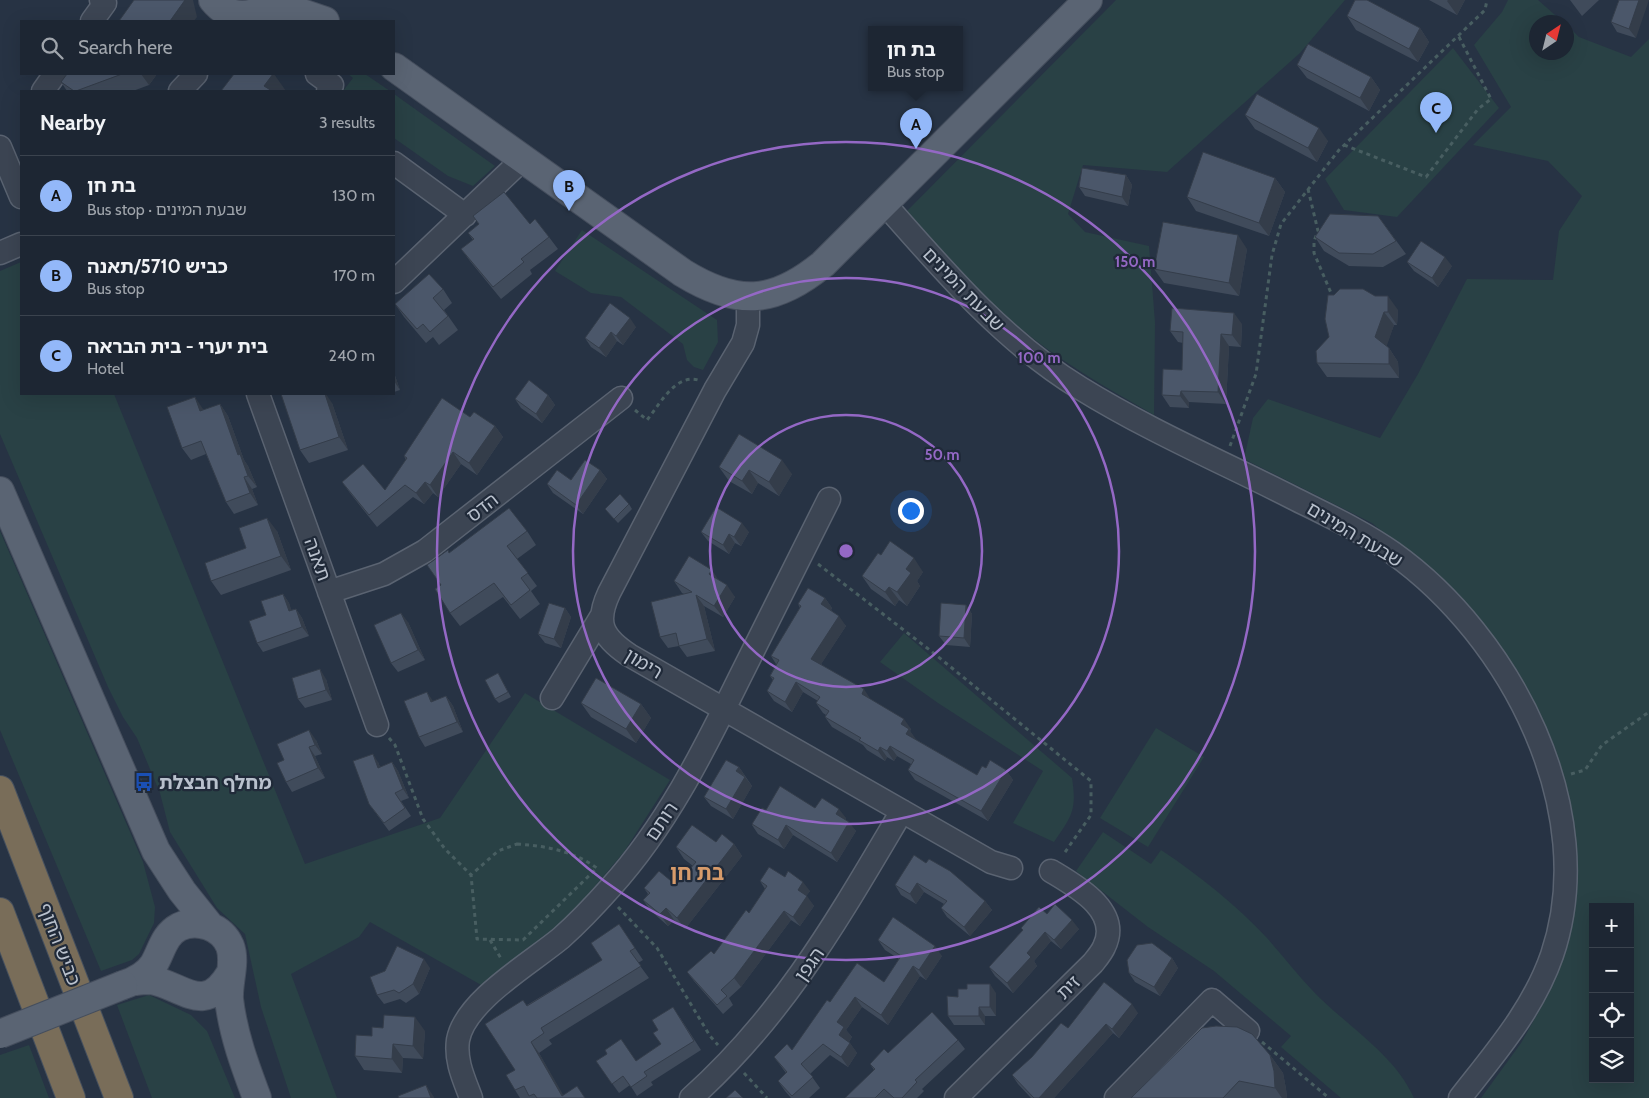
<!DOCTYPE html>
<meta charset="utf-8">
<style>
body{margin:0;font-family:Cabin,"Noto Sans Hebrew",sans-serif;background:#252e3b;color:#f1f3f6}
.controls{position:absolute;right:15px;bottom:15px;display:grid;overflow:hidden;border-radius:0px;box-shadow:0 5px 20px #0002}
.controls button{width:45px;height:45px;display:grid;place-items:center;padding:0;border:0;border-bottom:1px solid #3b434e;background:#1d2633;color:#f1f3f6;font:25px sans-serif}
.compass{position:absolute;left:1529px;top:15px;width:45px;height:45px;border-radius:50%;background:#1d2633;box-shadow:0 5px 20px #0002;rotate:35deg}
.you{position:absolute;left:910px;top:510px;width:18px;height:18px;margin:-12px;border:4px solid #fff;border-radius:50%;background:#1a73e8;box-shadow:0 0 0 8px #1a73e833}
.badge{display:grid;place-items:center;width:32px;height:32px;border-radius:50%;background:#93b8f9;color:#111;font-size:16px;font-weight:700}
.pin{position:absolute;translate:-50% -41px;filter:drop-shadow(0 1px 2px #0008)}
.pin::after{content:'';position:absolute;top:26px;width:18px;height:15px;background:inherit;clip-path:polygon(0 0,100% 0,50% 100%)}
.popup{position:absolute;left:868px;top:26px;width:95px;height:65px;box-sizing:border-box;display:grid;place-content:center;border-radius:0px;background:#1d2633;filter:drop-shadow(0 1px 4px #0005);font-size:16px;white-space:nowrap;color:#a0a5ac}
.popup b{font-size:19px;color:#f1f3f6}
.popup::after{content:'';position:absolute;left:50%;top:100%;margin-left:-10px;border:10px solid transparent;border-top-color:#1d2633}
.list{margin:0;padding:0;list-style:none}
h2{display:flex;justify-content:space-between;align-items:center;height:65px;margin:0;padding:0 20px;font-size:21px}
h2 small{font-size:16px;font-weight:400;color:#a0a5ac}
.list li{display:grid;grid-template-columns:32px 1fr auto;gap:15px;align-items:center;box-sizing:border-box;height:80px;padding:0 20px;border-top:1px solid #3b434e}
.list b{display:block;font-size:19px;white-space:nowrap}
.list p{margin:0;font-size:16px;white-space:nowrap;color:#a0a5ac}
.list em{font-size:16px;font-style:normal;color:#a0a5ac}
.icon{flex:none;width:28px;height:28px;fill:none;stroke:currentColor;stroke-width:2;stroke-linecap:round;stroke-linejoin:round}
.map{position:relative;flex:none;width:1649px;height:1098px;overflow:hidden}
.search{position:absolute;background:#1d2633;box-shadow:0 5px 20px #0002;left:20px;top:20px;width:375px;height:55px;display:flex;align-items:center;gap:12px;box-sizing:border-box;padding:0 18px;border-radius:0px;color:#a0a5ac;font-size:19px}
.panel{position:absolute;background:#1d2633;box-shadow:0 5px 20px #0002;left:20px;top:90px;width:375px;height:305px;border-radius:0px}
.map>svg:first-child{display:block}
.green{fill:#294145;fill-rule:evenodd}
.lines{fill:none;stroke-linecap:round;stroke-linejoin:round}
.minor-casing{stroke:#5a6371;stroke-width:25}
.major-casing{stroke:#454e5d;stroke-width:30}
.highway-casing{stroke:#46505e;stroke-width:30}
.path{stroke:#485e61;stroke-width:3;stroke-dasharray:4 4;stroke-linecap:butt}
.minor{stroke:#3c4553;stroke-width:22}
.major{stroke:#5a6473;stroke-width:28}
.highway{stroke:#796d59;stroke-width:28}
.major-bridge-casing{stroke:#454e5d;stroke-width:30;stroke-linecap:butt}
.major-bridge{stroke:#5a6473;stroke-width:28}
.wall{fill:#404b5b}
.shaded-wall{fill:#343d4a}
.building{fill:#4b576a;stroke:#343d4a}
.ring{fill:none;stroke:#9468c5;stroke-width:2.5}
.labels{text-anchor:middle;stroke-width:4.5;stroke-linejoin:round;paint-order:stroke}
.street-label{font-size:19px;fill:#b9c1cd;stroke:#202a39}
.poi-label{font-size:19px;font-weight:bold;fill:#b9c1cd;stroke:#202a39;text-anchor:start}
.quarter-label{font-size:21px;font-weight:bold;fill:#d79b6a;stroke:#202a39}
.centre{fill:#9468c5;stroke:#202a39;stroke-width:2.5}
.ring-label{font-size:15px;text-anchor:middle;font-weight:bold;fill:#9468c5;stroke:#202a39;stroke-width:4.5;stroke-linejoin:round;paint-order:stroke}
</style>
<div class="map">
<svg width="1649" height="1098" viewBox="0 0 1649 1098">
<rect width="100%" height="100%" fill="#273344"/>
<path class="green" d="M1116 0H1345L1300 53 1167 172 1083 165 1068 214 1085 232 1149 246 1155 322 1154 415C1105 387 1055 359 1013 322 974 289 940 249 907 211Z
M1508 0H1538L1563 22H1536V52H1566L1567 25 1579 37 1631 57 1649 39V1098H1481L1521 1043 1548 995 1570 937 1574 870 1572 810 1554 745 1519 678 1478 617 1426 567 1372 523 1244 459 1253 418 1268 399 1380 438 1418 374 1467 279 1553 280 1559 231 1582 196 1548 161 1473 145 1511 107 1474 45 1502 12ZM1593 907H1630V1079H1593Z
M1453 48 1499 108 1397 217 1344 210 1325 179Z
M348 74H365L390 91H343L353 78Z
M394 94 495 166 473 186 448 176 394 138Z
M582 230 717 320 718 342 703 370 694 367 687 360 683 344 621 297 591 293 555 271Z
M21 262V394H114L305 864 440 818 525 693 670 780 624 852 567 919 483 986 370 922 359 937 291 974 337 1098H291L261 1007 245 934 217 908 170 832 160 793 137 738 123 717 108 687 0 434V271Z
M0 531 143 862 155 907 154 923 139 954 132 960 101 971 0 730Z
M904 633 1072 778C1077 810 1072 816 1054 842L1013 823 1043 771 938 703 880 662Z
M1156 728 1204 757 1148 847 1100 818Z
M1103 832 1151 864 1161 850C1199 875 1236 905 1267 938 1282 955 1296 973 1312 990 1345 1025 1394 1053 1414 1098H1341L1281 1047 1291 1036 1214 971 1148 927 1076 871Z
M149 995 191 1015 207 1031 235 1098H152L117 1005Z
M29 1045 49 1098H0V1055Z"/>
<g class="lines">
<g class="minor-casing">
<path id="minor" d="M92 21 105 3 101 0
M317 74 332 85 328 91
M43 91 55 74
M180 91 196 74
M0 147 21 197
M394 163 465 215
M884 203C943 270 1003 341 1080 388 1148 430 1222 462 1293 498 1327 515 1362 531 1393 553 1511 637 1601 811 1552 955 1533 1010 1495 1053 1460 1098
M0 253 21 244
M394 282 523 159
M748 297V325L743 343 715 390 609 593C595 623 602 637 629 655L991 862 1011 868
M258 394 377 725
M329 592 384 574 425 551 621 398
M552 698 601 617
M471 1098C464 1079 455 1061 458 1040 465 1001 531 963 561 938 579 922 595 905 611 887 666 826 702 754 738 681 768 621 798 560 829 499
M691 1098C785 1014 839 917 902 811
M956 1098 1093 963C1097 958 1102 952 1104 947 1122 911 1076 886 1051 871
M1116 1098 1212 1000 1248 1031"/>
</g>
<g class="major-casing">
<path id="major" d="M213 0C229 20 256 20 271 0
M264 8 293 10 325 21
M394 67 683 273C737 306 773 305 823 264L1088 0
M0 491 156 851 182 891 210 926
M136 981C141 980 146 980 151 980 182 985 204 1017 230 974
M123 985C135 981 147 975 154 964 162 950 164 935 179 927 198 918 222 927 230 946 236 962 228 982 229 999 233 1034 245 1066 257 1098"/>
</g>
<g class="highway-casing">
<path id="highway" d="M0 790 119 1098
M0 912 71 1098"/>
</g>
<path class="path" d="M1344 145 1426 177 1478 109 1491 99 1458 35
M1308 189 1318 231 1314 241V253L1331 293
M635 410 647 420C660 404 675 374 698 380
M1230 446 1256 374 1272 255 1281 224 1339 150 1485 10 1487 0
M818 564 931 651 1091 781V815L1063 855
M389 738 395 745 423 819 445 849 471 875
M1571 774 1585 770 1602 745 1649 712
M517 844C546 846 573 851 597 868L523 940 477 939 471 875 498 851Z
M618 907 657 948 710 1036 718 1045
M490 940 502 960
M1262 1042 1329 1098
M744 1073 767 1098"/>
<use href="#minor" class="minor"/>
<use href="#major" class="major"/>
<use href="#highway" class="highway"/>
<g class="major-bridge-casing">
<path id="major-bridge" d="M0 1034 123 985"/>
</g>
<use href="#major-bridge" class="major-bridge"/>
</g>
<path class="wall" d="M1429 0H1465L1457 15Z
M1570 0H1599L1582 16Z
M1619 0 1636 38 1617 32 1611 22Z
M1347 16 1420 28 1429 42 1418 62 1356 30Z
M1297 65 1371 77 1380 90 1369 111 1307 78Z
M67 74H157L149 85 133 91H67L61 82Z
M1245 115 1328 141 1317 162 1255 129Z
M1126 175 1132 185 1128 206 1085 196 1079 187Z
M1275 178 1285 192 1269 236 1196 211 1187 197Z
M473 216 530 224 549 237 558 249 530 270 532 274 501 299 470 261 461 249 473 240 468 233 479 224Z
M1378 216 1406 254 1383 267 1349 266 1324 251 1315 237Z
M1247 249 1239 296 1164 283 1154 269Z
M1407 262 1452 266 1438 287 1414 271Z
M443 289 452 303 444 310 458 330 439 345 433 337 426 343 404 317 395 304Z
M1334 295 1398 310 1397 325H1394L1386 346 1389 348 1398 362 1399 378 1327 377 1317 363 1329 337Z
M1242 324 1241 347 1229 346 1226 404 1189 402V408L1170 407 1162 395 1182 370 1183 343 1178 342 1170 331Z
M636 327 623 345 617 341 606 357 591 347 585 338Z
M394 373 400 390 394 392Z
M548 395 555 405 542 423 521 408 515 399Z
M332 403 348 450 309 463 300 450Z
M220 404 228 416 244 460 248 466 257 487 252 489 258 505 234 514 226 502 206 454 191 460 182 448 203 410Z
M470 417 495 426 503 437 477 475 461 464 438 497 433 493 424 504 413 497 377 527 350 493 342 482 385 490 406 460 404 456Z
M719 467 792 474 779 496 758 483 752 494 729 481Z
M600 470 607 479 583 514 553 493 547 484 571 480Z
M629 504 632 509 618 523 605 509Z
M277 531 291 570 221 595 211 581 246 548Z
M527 531 536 545 517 559 537 586 531 591 540 604 520 619 503 597 460 626 450 613 441 585 449 553Z
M701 532H749L741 546 735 543 729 554 708 541Z
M881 555 923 572 917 581 920 586 907 606 899 600 895 606 871 589 862 576Z
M718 580 735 597 723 617 704 606 715 651 687 657 679 646 668 648 660 637 684 594 682 593 674 581Z
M283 594 289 603 291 610 296 609 302 618 309 636 263 652 257 643 266 615Z
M825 598 832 608 831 610 846 626 821 664 871 700 911 729 910 731 915 739 977 775 986 768 1006 770 1013 780 988 821 915 780 908 770 911 764 897 756 894 761 887 757 885 761 867 750 863 745 832 727 825 717 826 715 823 713 816 703 818 701 803 692 792 712 774 701 767 691 773 680 770 676 776 664 771 656 800 608 798 604Z
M966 605 972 614 970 647 946 645 939 636Z
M565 608 571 617 561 648 545 643 538 634Z
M408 622 425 660 398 672 391 663Z
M498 673 511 697 499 703 495 699Z
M326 679 332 700 305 708 298 699Z
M446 696 453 706 463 732 425 747 419 737 433 701Z
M581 703 641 704 651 718 636 743 591 717Z
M316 740 322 754 315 756 325 778 292 792 286 782 284 760Z
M378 762 380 767 392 762 398 771 409 798 401 801 411 816 389 831 369 804Z
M739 767 752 786 733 819 711 806 704 797Z
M815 808 846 818 845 819 856 831 837 862 793 835 784 849 758 834 752 825 766 810Z
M716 842 734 844 742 856 685 929 674 920 668 926 651 911 643 900 648 894 644 888 676 885 693 866 684 859 676 847Z
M926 863 985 901 992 910 970 936 947 917 941 908 944 904 924 892 916 904 901 895 895 885Z
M785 877 810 891 806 896 814 906 800 926 791 920 741 987 729 998 733 1005 723 1014 694 981 687 972 714 954 749 913 765 889 760 881Z
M1047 914 1079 929 1061 949 1051 941 1034 961 1037 966 1013 993 995 976 989 967 1023 930 1021 928Z
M619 924 643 960 638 963 649 978 549 1040 552 1044 539 1053 563 1096 585 1098H520L515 1090V1070L527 1005 602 960Z
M878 940 942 956 926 980 920 976 888 1025 862 1007 846 1030 852 1037 849 1042 857 1053 848 1067 830 1055 810 1074 820 1088 809 1098H791L785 1091 778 1081 786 1073 774 1057 792 1050 830 1002 884 982 899 959 885 950Z
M1172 958 1178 968 1160 996 1135 982 1129 973Z
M430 968 419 994 406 1003 400 999 384 1004 377 995Z
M996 993V1016H985V1025H954L948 1016 958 997Z
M1138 1013 1119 1038 1113 1033 1054 1098H1031L1018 1084 1012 1075 1068 1028Z
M679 1016 701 1050 651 1082 653 1085 637 1096 630 1085 619 1093 596 1061H636L661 1044Z
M383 1028 425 1031 423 1059 403 1058 402 1073 364 1070 355 1056 372 1036Z
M958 1040 965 1049 922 1089 924 1091 917 1098H845L874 1070 870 1064 888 1053Z
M1270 1055 1283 1073 1286 1089 1287 1098H1131Z"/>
<path class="shaded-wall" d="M185 0H193L197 17 194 21H170Z
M1448 0H1465L1457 15 1447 1Z
M1639 0H1649L1636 38 1629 29Z
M1420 28 1429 42 1418 62 1409 49Z
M141 74H157L149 85Z
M273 74H274L286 91H268L264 86Z
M1371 77 1380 90 1369 111 1360 98Z
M1319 128 1328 141 1317 162 1308 148Z
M1126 175 1132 185 1128 206 1122 197Z
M1275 178 1285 192 1269 236 1259 223Z
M1238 235 1247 249 1239 296 1229 283Z
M1445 257 1452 266 1438 287 1432 278Z
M1388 296 1398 310 1397 325 1388 312Z
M1384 312 1394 325 1385 351 1375 337Z
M1234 313 1242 324 1241 347 1232 335Z
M630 318 636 327 623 345 616 336Z
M611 332 617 341 606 357 599 348Z
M1221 334 1229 346 1226 404 1218 392Z
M1389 348 1398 362 1399 378 1389 364Z
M394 373 400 390 394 381Z
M1181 391 1189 402V408L1180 396Z
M325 394H326L332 403 348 450 339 437Z
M548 395 555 405 542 423 536 414Z
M195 397 203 409 208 423 200 411Z
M220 404 228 416 244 460 248 466 257 487 248 476 238 455Z
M495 426 503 437 477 475 469 463Z
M453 452 461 464 438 497 430 485Z
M782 460 792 474 779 496 769 482Z
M600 470 607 479 583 514 576 505Z
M749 470 758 483 752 494 742 481Z
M244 477 252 489 258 505 250 493Z
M425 482 433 493 424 504 416 493Z
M267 518 277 531 291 570 281 556Z
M742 523 749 532 741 546 734 537Z
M729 534 735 543 729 554 723 545Z
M914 558 923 572 917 581 920 586 907 606 897 592 906 569Z
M712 570 720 582 709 574Z
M727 585 735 597 723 617 714 606Z
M889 587 899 600 895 606 885 592Z
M283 594 289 603 295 620 289 611Z
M696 595 704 606 715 651 707 639Z
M825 598 832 608 828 614 821 604Z
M966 605 972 614 970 647 964 638Z
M565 608 571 617 561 648 554 639Z
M296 609 302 618 309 636 302 627Z
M401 613 408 622 425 660 418 650Z
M839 616 846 626 818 669 811 659Z
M320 669 326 679 332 700 326 690Z
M796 682 803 692 792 712 785 702Z
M864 689 871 700 869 704 862 694Z
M427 692 433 701 437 711 431 702Z
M446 696 453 706 463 732 457 722Z
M641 704 651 718 636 743 626 729Z
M904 719 911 729 910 731 916 739 913 744 906 734 901 724Z
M309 730 316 740 322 754 315 745Z
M890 746 897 756 894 761 887 751Z
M309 747 315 756 325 778 318 768Z
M880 747 887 757 885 761 878 751Z
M373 754 378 762 384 776 378 768Z
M392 762 398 771 409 798 403 789Z
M739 767 745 776 736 771Z
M1006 770 1013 780 988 821 981 811Z
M745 777 752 786 733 819 726 809Z
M839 809 846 818 842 823 836 814Z
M849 822 856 831 837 862 831 853Z
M786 825 793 835 784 849 778 840Z
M734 844 742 856 685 929 677 918Z
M803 882 810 891 804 899 798 890Z
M917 883 924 892 916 904 910 894Z
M807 896 814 906 800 926 793 917Z
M985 901 992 910 970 936 964 927Z
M666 908 674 920 668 926 660 914Z
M784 911 791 920 741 987 734 978Z
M1072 920 1079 929 1061 949 1054 940Z
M1045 932 1051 941 1034 961 1037 966 1013 993 1007 983 1027 953Z
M935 946 942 956 926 980 919 970Z
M1172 958 1178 968 1160 996 1154 987Z
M424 959 430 968 419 994 413 984Z
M913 966 920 976 888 1025 881 1015Z
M990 984 996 993V1016L990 1007Z
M855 997 862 1007 846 1030 852 1037 846 1046 839 1035 837 1022Z
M1132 1004 1138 1013 1119 1038 1112 1029Z
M979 1007 985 1016V1025L979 1016Z
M415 1017 425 1031 423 1059 413 1046Z
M1106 1024 1113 1033 1054 1098H1039Z
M531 1042 539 1053 565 1098H563Z
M850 1043 857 1053 848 1067 841 1057Z
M393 1044 403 1058 402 1073 392 1059Z
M1270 1055 1283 1073 1286 1089 1287 1098H1282L1275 1088Z
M426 1085 434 1097V1098H431Z"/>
<path class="building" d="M134 0H185L170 21H119Z
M1355 0H1367L1420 28 1409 49 1347 16Z
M1619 0H1639L1629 29 1611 22Z
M1308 44 1371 77 1360 98 1297 65Z
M67 74H122L76 91H74L61 82Z
M234 74H273L264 86 272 91H221Z
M1257 94 1319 128 1308 148 1245 115Z
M1203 152 1275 178 1259 223 1187 197Z
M1082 168 1126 175 1122 197 1079 187Z
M504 192 530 224 535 219 549 237 521 259 524 262 493 287 461 249 474 239 468 233 479 224 473 216Z
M1330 214 1378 216 1396 241 1373 254 1339 253 1315 237Z
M1163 222 1238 235 1229 283 1154 269Z
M1421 241 1445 257 1432 278 1407 262Z
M429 274 443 289 433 298 448 316 430 332 423 324 417 329 395 304Z
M1340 289H1363L1375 296H1388V312H1384L1375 337 1389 348V364L1317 363 1316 351 1329 337 1325 319 1328 295H1334Z
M610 303 630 318 616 336 611 332 599 348 585 338Z
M1172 308 1234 313 1232 335 1221 334 1218 392 1181 391 1180 396 1162 395 1163 369 1182 370 1183 332 1170 331Z
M529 380 548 395 536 414 515 399Z
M281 394H325L339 437 300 450Z
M195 397 200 411 220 404 238 455 240 454 248 476 244 477 250 493 226 502 201 441 182 448 167 407Z
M442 398 470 417 474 412 495 426 469 463 453 452 430 485 425 482 416 493 405 485 369 515 342 482 363 464 385 490 407 458 404 456Z
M739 434 782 460 769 482 749 470 742 481 719 467Z
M585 460 600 470 576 505 547 484 557 470 571 480Z
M620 494 629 504 614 519 605 509Z
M716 507 742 523 734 537 729 534 723 545 701 532Z
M509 508 527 531 507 546 528 573 521 578 530 590 511 605 494 583 450 613 435 589 441 585 427 565 448 550 449 553Z
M267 518 281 556 211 581 205 563 246 548 239 528Z
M890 541 914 558 906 569 911 573 897 592 889 587 885 592 862 576 878 553 881 555Z
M689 556 712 570 709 574 727 585 714 606 696 595 707 639 679 646 676 633 660 637 651 602 692 592 674 581Z
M808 588 825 598 821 604 839 616 811 659 864 689 862 694 904 719 901 724 909 729 906 734 977 775 982 766 986 768 990 760 1006 770 981 811 908 770 914 760 890 746 887 751 880 747 878 751 859 740 861 738 825 717 829 711 816 703 820 697 796 682 785 702 767 691 774 678 770 676 779 660 771 656 801 606 798 604Z
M283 594 289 611 296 609 302 627 257 643 249 621 266 615 261 601Z
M549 603 565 608 554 639 538 634Z
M941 603 966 605 964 638 939 636Z
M401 613 418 650 391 663 374 625Z
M320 669 326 690 298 699 292 678Z
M498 673 508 692 495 699 485 680Z
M596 678 641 704 626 729 581 703Z
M427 692 431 702 446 696 457 722 419 737 404 701Z
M309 730 315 745 309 747 318 768 286 782 277 763 284 760 277 744Z
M373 754 378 768 392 762 403 789 395 793 405 808 384 823 369 804 353 761Z
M726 760 739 767 736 771 745 777 726 809 704 797Z
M780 786 815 808 822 798 839 809 836 814 849 822 831 853 786 825 778 840 752 824 762 808 766 810Z
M692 825 716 842 722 834 734 844 677 918 666 908 660 914 643 900 650 893 644 888 659 871 676 885 696 862 676 847Z
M914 855 926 863 929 859 950 871 985 901 964 927 941 908 947 901 917 883 910 894 895 885Z
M769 867 785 877 788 871 803 882 798 890 807 896 793 917 784 911 734 978 721 990 727 996 717 1005 687 972 711 951 714 954 746 910 749 913 767 886 760 881Z
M1055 904 1072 920 1054 940 1045 932 1027 953 1031 957 1007 983 989 967 1023 930 1021 928 1039 907 1047 914Z
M893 917 935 946 919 970 913 966 881 1015 855 997 837 1022 844 1027 839 1035 850 1043 841 1057 823 1044 801 1064 813 1077 792 1096 778 1081 787 1072 774 1057 787 1044 792 1050 827 1000 830 1002 857 963 884 982 901 956 878 940Z
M619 924 635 948 630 951 641 966 541 1028 544 1033 531 1042 562 1096 577 1086 585 1098H537L534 1094 529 1096 524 1086 515 1090 506 1075 515 1070 485 1024 523 1000 527 1006 602 960 591 943Z
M1152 943 1172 958 1154 987 1129 973 1127 960 1137 945Z
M397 946 424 959 413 984 399 993 394 990 377 995 370 977 385 971Z
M1104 982 1132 1004 1112 1029 1106 1024 1039 1098H1034L1012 1075 1032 1057 1061 1023 1068 1028Z
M967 984H990V1007H979V1016H948L947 996 958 997V989H967Z
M673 1007 694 1041 644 1072 647 1076 631 1087 623 1076 612 1084 596 1061 607 1054 605 1050 621 1039 636 1061 661 1044 653 1033 658 1030 652 1020Z
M932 1012 958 1040 915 1080 917 1082 902 1098H894L884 1089 875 1098H845L875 1069 870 1064 884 1049 888 1053Z
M384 1015 415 1017 413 1046 393 1044 392 1059 355 1056 356 1035 372 1036V1027L383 1028Z
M1216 1026 1237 1027 1252 1034 1270 1055 1274 1071 1275 1088 1239 1081 1223 1098H1131L1202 1028Z
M426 1085 431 1098H399L398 1096Z
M735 1090 743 1098H726Z"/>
<g class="ring">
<circle cx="846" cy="551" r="136"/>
<circle cx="846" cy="551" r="273"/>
<circle cx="846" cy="551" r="409"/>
</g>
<defs>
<g id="bus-bare" transform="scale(1.5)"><path d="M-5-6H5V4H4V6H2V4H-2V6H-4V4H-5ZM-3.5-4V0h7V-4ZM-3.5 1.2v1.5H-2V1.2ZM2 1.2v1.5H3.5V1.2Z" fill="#1a4fb4" stroke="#202a39" stroke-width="2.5" paint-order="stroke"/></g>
</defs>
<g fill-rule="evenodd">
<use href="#bus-bare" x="144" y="782"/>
</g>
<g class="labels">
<g class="street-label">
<text transform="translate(964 289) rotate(46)" y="7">שבעת המינים</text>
<text transform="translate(482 507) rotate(-38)" y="7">הדס</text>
<text transform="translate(1355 534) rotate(31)" y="7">שבעת המינים</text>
<text transform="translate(318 559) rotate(70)" y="7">תאנה</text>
<text transform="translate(644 663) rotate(31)" y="7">רימון</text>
<text transform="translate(661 821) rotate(-56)" y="7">רותם</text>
<text transform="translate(60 944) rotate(69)" y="7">כביש החוף</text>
<text transform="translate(809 964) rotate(-55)" y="7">הגפן</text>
<text transform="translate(1068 987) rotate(-45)" y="7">זית</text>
</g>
<g class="poi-label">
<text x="159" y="789">מחלף חבצלת</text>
</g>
<g class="quarter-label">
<text x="697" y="880">בת חן</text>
</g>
</g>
<circle cx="846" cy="551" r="8" class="centre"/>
<g class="ring-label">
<text x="1135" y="267">150 m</text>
<text x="1039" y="363">100 m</text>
<text x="942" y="460">50 m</text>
</g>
</svg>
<div class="controls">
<button>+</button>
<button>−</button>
<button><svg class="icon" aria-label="locate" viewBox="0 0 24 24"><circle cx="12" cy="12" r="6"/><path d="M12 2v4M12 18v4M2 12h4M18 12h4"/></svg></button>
<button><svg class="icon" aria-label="layers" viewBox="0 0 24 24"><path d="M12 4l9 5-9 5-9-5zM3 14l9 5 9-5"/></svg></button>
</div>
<svg class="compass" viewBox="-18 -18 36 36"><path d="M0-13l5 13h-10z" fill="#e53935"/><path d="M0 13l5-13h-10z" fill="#a0a5ac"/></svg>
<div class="you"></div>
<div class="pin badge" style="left:916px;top:149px">A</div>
<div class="popup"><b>בת חן</b>Bus stop</div>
<div class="pin badge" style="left:569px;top:211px">B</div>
<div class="pin badge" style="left:1436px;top:133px">C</div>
<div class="search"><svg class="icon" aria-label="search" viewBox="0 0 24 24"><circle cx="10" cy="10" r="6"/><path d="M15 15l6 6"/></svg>Search here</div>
<section class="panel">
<h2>Nearby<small>3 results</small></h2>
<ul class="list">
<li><span class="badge">A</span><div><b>בת חן</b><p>Bus stop · שבעת המינים</p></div><em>130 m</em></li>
<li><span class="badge">B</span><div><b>כביש 5710/תאנה</b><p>Bus stop</p></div><em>170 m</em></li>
<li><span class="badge">C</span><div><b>בית יערי - בית הבראה</b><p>Hotel</p></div><em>240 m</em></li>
</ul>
</section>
</div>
